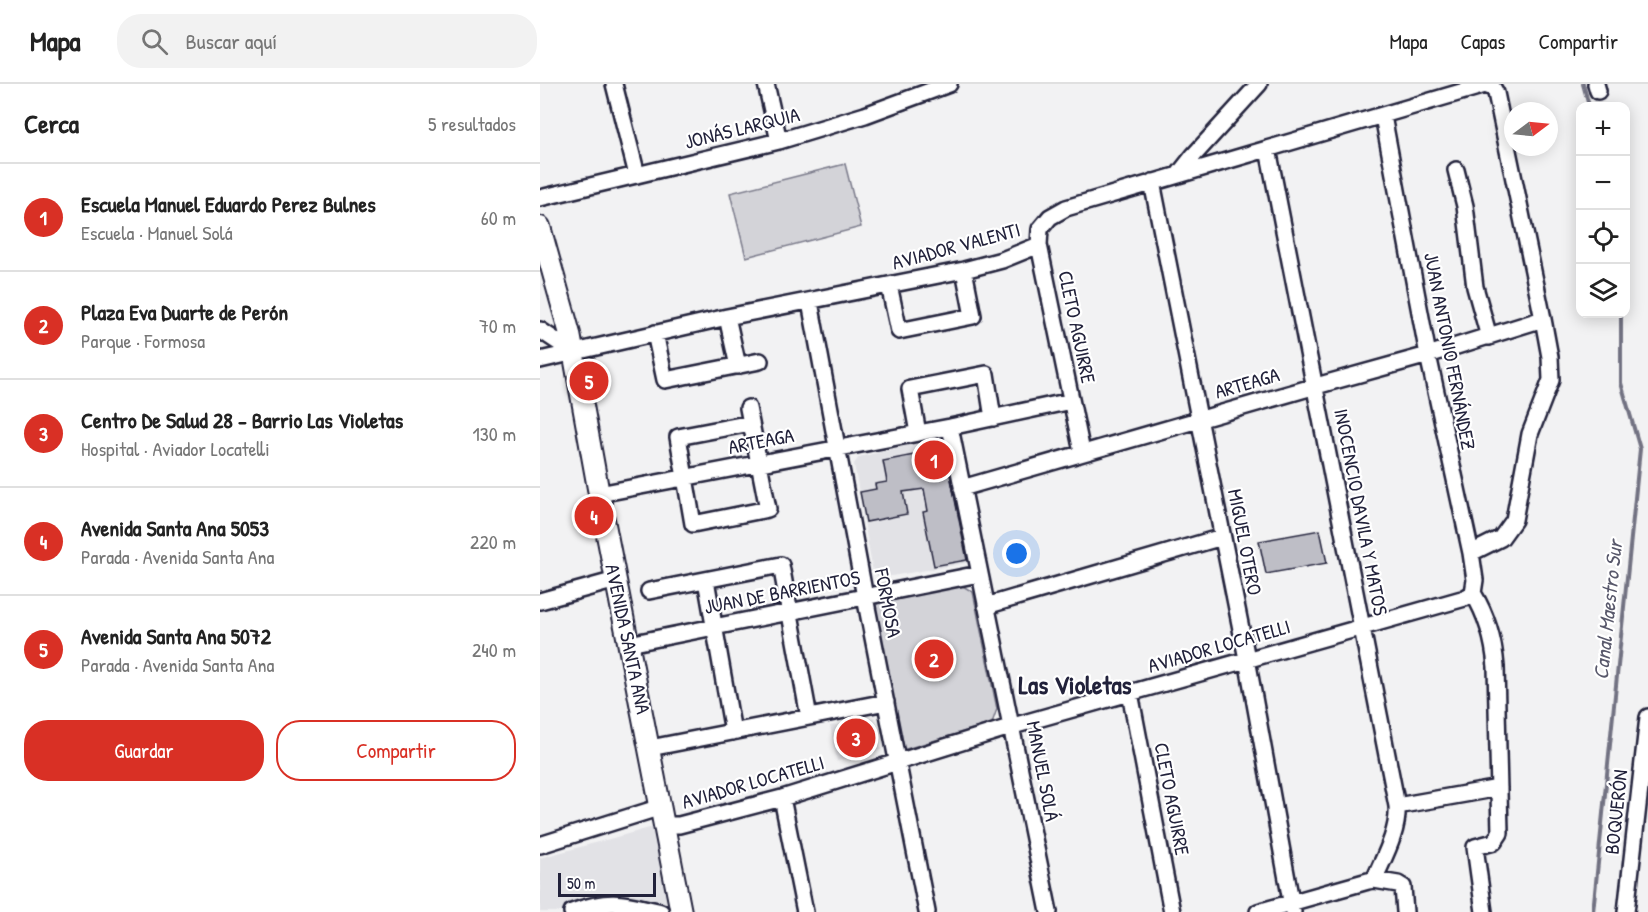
<!DOCTYPE html>
<html lang="es">
<meta charset="utf-8">
<style>
body{margin:0;font-family:"Patrick Hand",sans-serif;background:#f2f2f2;color:#222}
.controls{position:absolute;right:18px;top:18px;display:grid;overflow:hidden;border-radius:12px;box-shadow:0 3px 15px #0003}
.controls button{width:54px;height:54px;display:grid;place-items:center;padding:0;border:0;border-bottom:2px solid #e0e0e0;background:#fff;color:#222;font:30px sans-serif}
.compass{position:absolute;left:964px;top:18px;width:54px;height:54px;border-radius:50%;background:#fff;box-shadow:0 3px 15px #0003;rotate:74deg}
.scale{position:absolute;left:18px;bottom:15px;width:98px;box-sizing:border-box;padding-left:6px;border:3px solid #22223b;border-top:0;font-size:16px;line-height:21px;white-space:nowrap;color:#22223b;-webkit-text-stroke:4px #fff;paint-order:stroke}
.you{position:absolute;left:477px;top:470px;width:21px;height:21px;margin:-15px;border:4px solid #fff;border-radius:50%;background:#1a73e8;box-shadow:0 0 0 9px #1a73e833}
.badge{display:grid;place-items:center;width:39px;height:39px;border-radius:50%;background:#d93025;color:#fff;font-size:20px;font-weight:700}
.pin{position:absolute;translate:-50% -50%;border:3px solid #fff;box-shadow:0 2px 6px #0006}
.list{margin:0;padding:0;list-style:none}
h2{display:flex;justify-content:space-between;align-items:center;height:78px;margin:0;padding:0 24px;font-size:26px}
h2 small{font-size:20px;font-weight:400;color:#767676}
.list li{display:grid;grid-template-columns:39px 1fr auto;gap:18px;align-items:center;box-sizing:border-box;height:108px;padding:0 24px;border-top:2px solid #e0e0e0}
.list b{display:block;font-size:22px;white-space:nowrap}
.list p{margin:0;font-size:20px;white-space:nowrap;color:#767676}
.list em{font-size:20px;font-style:normal;color:#767676}
.actions{display:flex;gap:12px;padding:18px 24px}
.actions a{flex:1;padding:14px 0;border:2px solid #d93025;border-radius:24px;text-align:center;font-size:21px;color:#d93025}
.actions .main{background:#d93025;color:#fff}
.icon{flex:none;width:33px;height:33px;fill:none;stroke:currentColor;stroke-width:2;stroke-linecap:round;stroke-linejoin:round}
.map{position:relative;flex:none;width:1108px;height:828px;overflow:hidden}
header{display:flex;align-items:center;gap:36px;box-sizing:border-box;height:84px;padding:0 30px;background:#fff;border-bottom:2px solid #e0e0e0}
header strong{font-size:28px}
nav{display:flex;gap:33px;margin-inline-start:auto;font-size:21px}
.search{width:420px;height:54px;background:#f2f2f2;display:flex;align-items:center;gap:15px;box-sizing:border-box;padding:0 21px;border-radius:24px;color:#767676;font-size:22px}
main{display:flex}
aside{flex:1;background:#fff}
.map>svg:first-child{display:block}
.built{fill:#e2e2e6}
.green{fill:#d3d3d8;stroke:#7a7a8a;stroke-width:1.5}
.lines{fill:none;stroke-linecap:round;stroke-linejoin:round}
.stream{stroke:#727282;stroke-width:4}
.building{fill:#bebec6;stroke:#22223b;stroke-width:1.5}
.minor-casing{stroke:#22223b;stroke-width:20}
.major-casing{stroke:#22223b;stroke-width:24}
.minor{stroke:#fff;stroke-width:15}
.major{stroke:#fff;stroke-width:20}
.labels{text-anchor:middle;stroke-width:4.5;stroke-linejoin:round;paint-order:stroke}
.street-label{font-size:20px;fill:#22223b;stroke:#fff}
.water-label{font-size:21px;font-style:italic;fill:#58586b;stroke:#fff}
.district-label{font-size:26px;font-weight:bold;fill:#22223b;stroke:#fff}
</style>
<header>
<strong>Mapa</strong>
<div class="search"><svg class="icon" aria-label="search" viewBox="0 0 24 24"><circle cx="10" cy="10" r="6"/><path d="M15 15l6 6"/></svg>Buscar aquí</div>
<nav><a>Mapa</a><a>Capas</a><a>Compartir</a></nav>
</header>
<main>
<aside>
<h2>Cerca<small>5 resultados</small></h2>
<ul class="list">
<li><span class="badge">1</span><div><b>Escuela Manuel Eduardo Perez Bulnes</b><p>Escuela · Manuel Solá</p></div><em>60 m</em></li>
<li><span class="badge">2</span><div><b>Plaza Eva Duarte de Perón</b><p>Parque · Formosa</p></div><em>70 m</em></li>
<li><span class="badge">3</span><div><b>Centro De Salud 28 - Barrio Las Violetas</b><p>Hospital · Aviador Locatelli</p></div><em>130 m</em></li>
<li><span class="badge">4</span><div><b>Avenida Santa Ana 5053</b><p>Parada · Avenida Santa Ana</p></div><em>220 m</em></li>
<li><span class="badge">5</span><div><b>Avenida Santa Ana 5072</b><p>Parada · Avenida Santa Ana</p></div><em>240 m</em></li>
</ul>
<div class="actions"><a class="main">Guardar</a><a>Compartir</a></div>
</aside>
<div class="map">
<svg width="1108" height="828" viewBox="0 0 1108 828">
<rect width="100%" height="100%" fill="#f2f2f3"/>
<filter id="ink" filterUnits="userSpaceOnUse"><feTurbulence type="fractalNoise" baseFrequency=".0167" numOctaves="2"/><feDisplacementMap in="SourceGraphic" scale="12" xChannelSelector="R" yChannelSelector="G"/><feConvolveMatrix kernelMatrix="1 2 1 2 8 2 1 2 1" color-interpolation-filters="sRGB"/></filter>
<g filter="url(#ink)">
<path class="built" d="M398 354 408 362 430 476 427 479 340 494 333 488 314 380 319 373Z
M334 634 341 666 297 677 290 642Z
M113 743 130 828H0V774Z"/>
<path class="green" d="M305 80 321 143 206 173 190 109Z
M421 501 433 508 457 625 452 639 366 665 357 659 332 525 340 517Z"/>
<g class="lines">
<path class="stream" d="M1043 0 1049 22
M1053 828 1100 365 1081 299V230"/>
</g>
<path class="building" d="M405 365 427 476 394 482 383 428 388 427 384 405 363 408 367 430 326 438 320 408 336 405 335 400 347 398 343 377Z
M780 446 787 479 726 490 719 457Z"/>
<g class="lines">
<g class="minor-casing">
<path id="minor" d="M74 0 97 91
M226 0 239 57
M1056 0 1058 7
M843 32 888 271 931 469 935 496 933 509
M728 65 857 722C859 747 844 773 834 796
M916 86 925 122 935 203 949 253
M639 90 654 71 719 0
M612 98 707 575 753 828
M0 114 239 57 325 31 409 0
M349 201 359 247 433 232 424 186
M270 218 325 513 387 828
M187 233 198 282
M0 246 33 268
M115 249 125 296 220 277
M0 276 187 233 424 186 462 176 499 161
M208 324 228 425 153 440 138 353 211 339
M410 343 509 828
M378 349 370 305 446 290 453 334
M542 368 499 161 500 145 510 133 526 124 945 1 953 4 956 9 1003 235 1010 273 1011 296 990 350 974 436 961 454 931 469
M422 404 776 302 888 271 1003 235
M59 410 410 343 531 317
M166 496 193 648
M109 507 241 481 269 633
M933 509C947 532 954 557 956 583L960 749 954 758 935 763 944 828
M0 517 76 496
M446 522 682 453
M89 560 439 490
M590 609 632 828
M110 664 346 618
M242 714 265 828
M857 722 959 704
M124 741H139L242 714 473 642 925 514 933 509
M0 761 121 723
M32 828C70 814 83 819 121 828
M718 828 828 797 834 796 858 800 863 803 865 828
M1086 828 1108 633"/>
</g>
<g class="major-casing">
<path id="major" d="M0 143 30 250 59 410 141 828"/>
</g>
<use href="#minor" class="minor"/>
<use href="#major" class="major"/>
</g>
</g>
<g class="labels">
<g class="street-label">
<text transform="translate(202 44) rotate(-14)" y="7">JONÁS LARQUIA</text>
<text transform="translate(416 162) rotate(-15)" y="7">AVIADOR VALENTI</text>
<text transform="translate(537 243) rotate(78)" y="7">CLETO AGUIRRE</text>
<text transform="translate(910 267) rotate(79)" y="7">JUAN ANTONIO FERNÁNDEZ</text>
<text transform="translate(707 299) rotate(-16)" y="7">ARTEAGA</text>
<text transform="translate(221 357) rotate(-11)" y="7">ARTEAGA</text>
<text transform="translate(821 428) rotate(79)" y="7">INOCENCIO DAVILA Y MATOS</text>
<text transform="translate(705 458) rotate(79)" y="7">MIGUEL OTERO</text>
<text transform="translate(242 508) rotate(-11)" y="7">JUAN DE BARRIENTOS</text>
<text transform="translate(348 519) rotate(79)" y="7">FORMOSA</text>
<text transform="translate(88 555) rotate(78)" y="7">AVENIDA SANTA ANA</text>
<text transform="translate(679 562) rotate(-16)" y="7">AVIADOR LOCATELLI</text>
<text transform="translate(503 687) rotate(79)" y="7">MANUEL SOLÁ</text>
<text transform="translate(213 698) rotate(-16)" y="7">AVIADOR LOCATELLI</text>
<text transform="translate(632 715) rotate(79)" y="7">CLETO AGUIRRE</text>
<text transform="translate(1076 728) rotate(-84)" y="7">BOQUERÓN</text>
</g>
<g class="water-label">
<text transform="translate(1068 526) rotate(-84)" y="7">Canal Maestro Sur</text>
</g>
<g class="district-label">
<text x="535" y="610">Las Violetas</text>
</g>
</g>
</svg>
<div class="controls">
<button>+</button>
<button>−</button>
<button><svg class="icon" aria-label="locate" viewBox="0 0 24 24"><circle cx="12" cy="12" r="6"/><path d="M12 2v4M12 18v4M2 12h4M18 12h4"/></svg></button>
<button><svg class="icon" aria-label="layers" viewBox="0 0 24 24"><path d="M12 4l9 5-9 5-9-5zM3 14l9 5 9-5"/></svg></button>
</div>
<svg class="compass" viewBox="-18 -18 36 36"><path d="M0-13l5 13h-10z" fill="#e53935"/><path d="M0 13l5-13h-10z" fill="#767676"/></svg>
<div class="scale">50 m</div>
<div class="you"></div>
<div class="pin badge" style="left:394px;top:376px">1</div>
<div class="pin badge" style="left:394px;top:575px">2</div>
<div class="pin badge" style="left:316px;top:654px">3</div>
<div class="pin badge" style="left:54px;top:432px">4</div>
<div class="pin badge" style="left:49px;top:297px">5</div>
</div>
</main>
